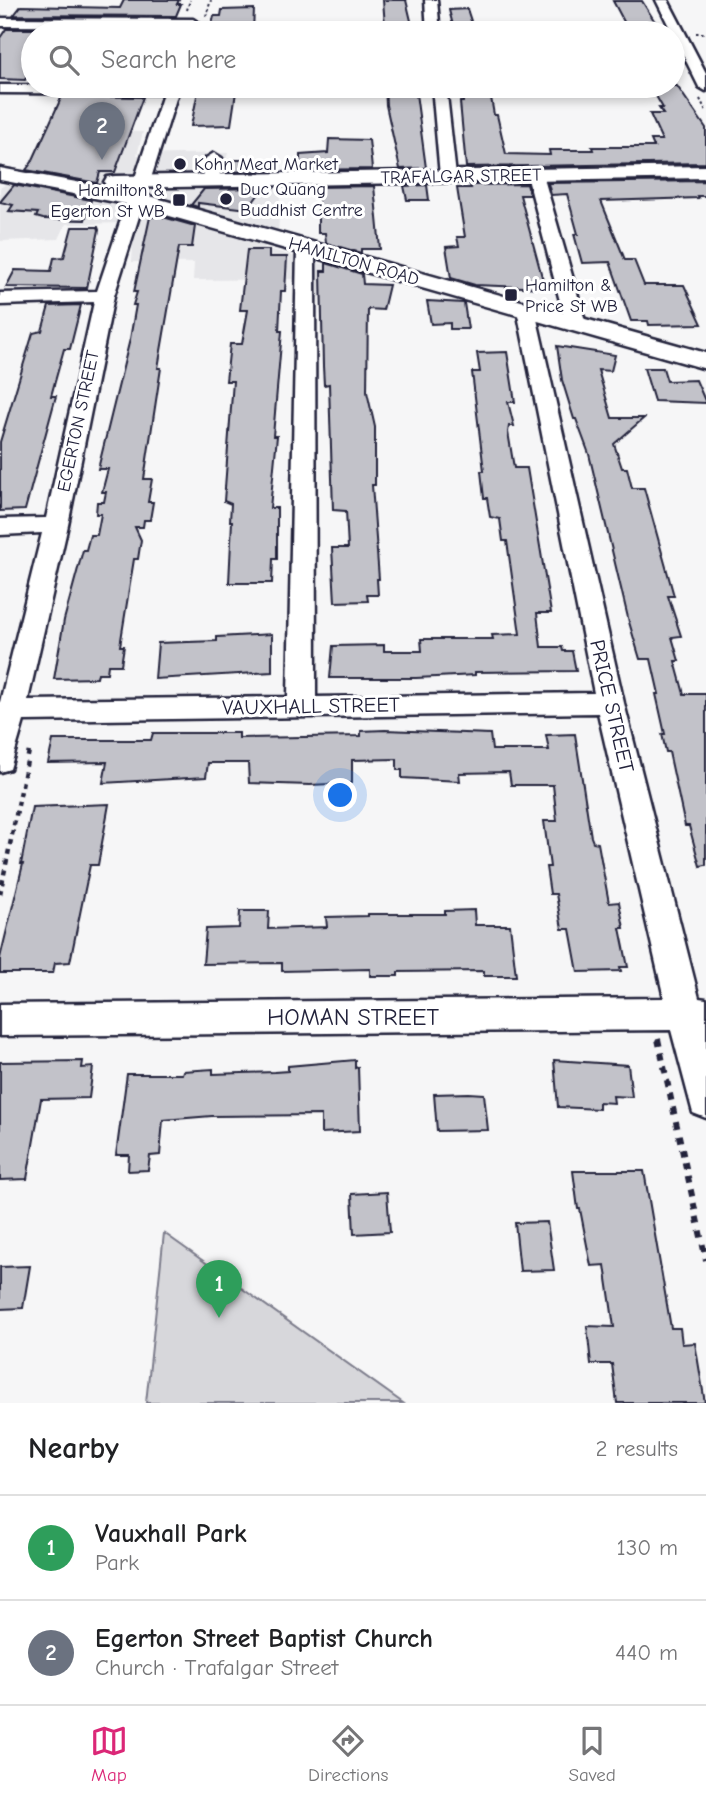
<!DOCTYPE html>
<meta charset="utf-8">
<style>
body{margin:0;font-family:"Comic Neue",sans-serif;background:#f6f6f6;color:#202124}
.you{position:absolute;left:341px;top:796px;width:24px;height:24px;margin:-18px;border:5px solid #fff;border-radius:50%;background:#1a73e8;box-shadow:0 0 0 10px #1a73e833}
.badge{display:grid;place-items:center;width:46px;height:46px;border-radius:50%;background:#db2777;color:#fff;font-size:23px;font-weight:700}
.pin{position:absolute;translate:-50% -58px;filter:drop-shadow(0 2px 4px #0008)}
.pin::after{content:'';position:absolute;top:37px;width:24px;height:21px;background:inherit;clip-path:polygon(0 0,100% 0,50% 100%)}
.list{margin:0;padding:0;list-style:none}
h2{display:flex;justify-content:space-between;align-items:center;height:91px;margin:0;padding:0 28px;font-size:30px}
h2 small{font-size:23px;font-weight:400;color:#757577}
.list li{display:grid;grid-template-columns:46px 1fr auto;gap:21px;align-items:center;box-sizing:border-box;height:105px;padding:0 28px;border-top:2px solid #e0e0e0}
.list b{display:block;font-size:26px;white-space:nowrap}
.list p{margin:0;font-size:23px;white-space:nowrap;color:#757577}
.list em{font-size:23px;font-style:normal;color:#757577}
.icon{flex:none;width:38px;height:38px;fill:none;stroke:currentColor;stroke-width:2;stroke-linecap:round;stroke-linejoin:round}
.map{position:relative;flex:none;width:706px;height:1403px;overflow:hidden}
.search{position:absolute;background:#fff;box-shadow:0 4px 10px #0003;left:21px;right:21px;top:21px;height:77px;display:flex;align-items:center;gap:18px;box-sizing:border-box;padding:0 24px;border-radius:38px;color:#757577;font-size:26px}
.sheet{height:301px;background:#fff}
nav{display:flex;justify-content:space-around;align-items:center;box-sizing:border-box;height:98px;border-top:2px solid #e0e0e0;background:#fff;font-size:19px;color:#757577}
nav a{display:grid;justify-items:center;gap:4px}
nav .on{color:#db2777}
.map>svg:first-child{display:block}
.built{fill:#e6e6e9}
.green{fill:#d7d7db;stroke:#7c7c8b;stroke-width:2}
.building{fill:#c2c2c9;stroke:#22223b;stroke-width:2}
.lines{fill:none;stroke-linecap:round;stroke-linejoin:round}
.minor-casing{stroke:#22223b;stroke-width:5}
.major-casing{stroke:#22223b;stroke-width:5}
.path-far2{stroke:#22223b;stroke-width:2;stroke-dasharray:2.5 2.5;stroke-linecap:butt}
.path-far1{stroke:#22223b;stroke-width:4.5;stroke-dasharray:5 5;stroke-linecap:butt}
.path{stroke:#22223b;stroke-width:6;stroke-dasharray:7 7;stroke-linecap:butt}
.minor{fill:#fff;fill-rule:evenodd}
.major{fill:#fff;fill-rule:evenodd}
.poi-dot{fill:#22223b;stroke:#fff;stroke-width:2.5}
.labels{text-anchor:middle;stroke-width:6;stroke-linejoin:round;paint-order:stroke}
.far-poi-label{font-size:18px;fill:#22223b;stroke:#fff;text-anchor:start}
.far-street-label{font-size:18px;fill:#22223b;stroke:#fff}
.street-label{font-size:21px;fill:#22223b;stroke:#fff}
.near-street-label{font-size:24px;fill:#22223b;stroke:#fff}
</style>
<div class="map">
<svg width="706" height="1403" viewBox="0 0 706 1403">
<rect width="100%" height="100%" fill="#f6f6f7"/>
<filter id="ink" filterUnits="userSpaceOnUse"><feTurbulence type="fractalNoise" baseFrequency=".0143" numOctaves="2"/><feDisplacementMap in="SourceGraphic" scale="14" xChannelSelector="R" yChannelSelector="G"/><feConvolveMatrix kernelMatrix="1 2 1 2 8 2 1 2 1" color-interpolation-filters="sRGB"/></filter>
<g filter="url(#ink)">
<path class="built" d="M50 122H89L86 131 143 132 137 155 228 153 220 184 281 185 278 233 264 248 345 270 344 297H313L309 279 193 280 194 263 132 262 134 223 66 224 59 239 0 241V188L25 172Z"/>
<path class="green" d="M164 1233 403 1403H146Z"/>
<path class="building" d="M124 0H179L177 4H181L176 16 14 15 21 6 120 8Z
M383 0H406L412 25H410V31L387 30 385 26Z
M613 1H642L662 33H630Z
M254 9 253 31 210 33 214 16H221L222 10Z
M467 9 475 33H455L449 10Z
M6 29H110L107 33H33V62L25 80 0 79V38Z
M199 86H226V92H236L231 125 191 126Z
M385 86H415L426 168 400 169 386 105Z
M461 86H489L494 115H497L506 154 550 155 549 150H593L592 147H654L651 140H662L650 114H663L659 108H663L653 91H657L654 86H677L706 128V163L466 167 460 102H463Z
M62 96 143 97 115 172H100L97 183 26 170 32 162Z
M329 139 369 140 372 169 300 170V155L328 153Z
M227 160H267V171L223 172Z
M706 181V196H697L698 198 601 201 625 260H634L644 285H684L702 324 649 325 648 321H631L610 262 582 263 574 234H578L567 194 551 195 548 183Z
M527 184 530 195H520L545 288 475 285 451 278 446 247 459 246 457 237H465L457 188H471L470 185Z
M14 185 91 200 85 220 43 219 36 217 38 213 9 211 13 205 0 202Z
M427 185 429 200H407L404 186Z
M374 186 380 249H361V253L326 243 325 233H318V187Z
M263 188 248 209 198 203V207L191 205 204 189Z
M150 217H163L195 226 192 247H179L158 368H161L144 479H152L148 502H153L150 520H144L143 527H135L141 540 138 559H134L120 646H124L121 665H108L107 673H98L97 678 54 679 64 620 83 550H86L90 535H97L101 514H96L97 502H104L106 492H102L108 469H98L130 339 136 305H133L137 292H134Z
M72 227H98L99 230 87 288 6 287 15 270 51 271 54 258 64 257Z
M247 250H269V257H287L285 291H281L279 331H282L273 436H277L270 508H277V559H273L272 583H229L232 521H230L231 504 224 501 233 381H226L230 344H242L248 310H240Z
M326 263 362 274 363 284 389 285 383 310 368 309 367 392 375 427V485H372L379 579H377L378 595H367L368 601 335 602 332 548H348L346 511 333 510 329 384 324 385 323 366 321 271H326Z
M427 301 464 303 468 329H450V323L431 324Z
M81 305 70 349H64L51 396H56L25 510 0 511V442L33 333 42 331 49 306Z
M557 346 615 355 611 371 598 370 612 418H644L614 444 622 468H627L632 488H644L674 596H668L681 636 672 637 679 661H675L684 694H706V865L700 866 689 826H685L669 752H666L662 734H665L656 694H659L651 659H640L629 622 589 454 576 419H574L562 380Z
M507 352 515 402H508L514 426H509L508 432 514 468H527L551 613H537L541 647H562L563 651H572L576 671 475 672V675L416 678H330L333 646 384 645V651H422L421 639H493L492 635 520 634 507 541H503L500 519 490 517 487 498H484L481 471H484L472 372H480L477 353Z
M644 368H663L667 381 696 380 706 403 654 401Z
M272 634V672L155 679 158 643 217 641V637Z
M385 730 490 734 492 750H549L546 735 575 734 591 837 593 842 598 843 609 903 619 902 624 928H620L628 967H620L621 971 578 972 570 929H562L556 894H550L546 867H550L544 821H557L553 785H511L509 772 459 773 460 781 402 778V770H397V759L352 760V783L310 785 249 783 248 763H208L206 777 103 783 107 762 48 763 53 740H151L153 733H239V738L361 736V731Z
M109 804 98 865H90L70 962 55 963 53 973H0V958L23 864H21L32 807Z
M474 910 475 925H510L516 976H484V971L398 972V976H370V969L282 971V963L203 964 206 929 239 928 240 911H269L268 929 327 927 326 917 368 916V914H445V911Z
M355 1060V1068L358 1067 360 1131 321 1133V1115L212 1116 163 1120 160 1155 150 1156 148 1170 128 1171 129 1155H116L127 1074H182L183 1071 213 1069V1074L274 1072 288 1071V1066Z
M554 1060 628 1065 632 1097 613 1096 614 1103 599 1102V1109L558 1107Z
M83 1061 82 1068 93 1067 89 1098 41 1099 27 1179 0 1180V1062Z
M469 1093 484 1094 488 1130 437 1131 434 1094Z
M573 1171H644L671 1328H680L682 1344 695 1343 705 1403H617L612 1364H591L587 1326 614 1327 605 1265 591 1266 580 1209H578Z
M387 1192 390 1232 354 1234 352 1194Z
M547 1222 554 1270 520 1271 515 1223Z
M30 1266 23 1308 0 1309V1267Z"/>
<g class="lines">
<g class="minor-casing">
<path id="minor" d="M425 0H437L440 33H427Z
M656 0H668L706 73V91L699 87Z
M0 18 193 19 199 23 193 27 0 26Z
M0 85 180 86 114 296 68 525 28 700 288 697 297 248 306 243 315 248 316 697 594 693 517 310 520 306H534L624 703 699 998 706 999V1118L693 1113 671 1030 0 1036V1004L664 998 598 713 24 721 10 769 0 772V702L42 533 0 535V519L46 518 94 302 0 305V293L97 291 163 94 0 93Z
M432 86H446L456 176 448 181 440 176Z
M214 153 222 158 219 180 211 185 203 180 206 158Z
M535 170 543 175 586 324 583 328H569L566 324 527 175Z"/>
</g>
<g class="major-casing">
<path id="major" d="M706 166V178L115 188 107 187 104 182 107 177 115 176Z
M0 168 142 194 706 353V369L131 205 0 180Z"/>
</g>
<path class="path-far2" d="M187 10 190 0
M206 16 211 0
M696 33H706
M700 99 706 111"/>
<path class="path-far1" d="M0 894 29 751"/>
<path class="path" d="M658 1039 706 1260"/>
<use href="#minor" class="minor"/>
<use href="#major" class="major"/>
</g>
</g>
<g class="poi-dot">
<circle cx="180" cy="164" r="7"/>
<circle cx="226" cy="199" r="7"/>
<rect x="172" y="193" width="14" height="14" rx="3.5"/>
<rect x="504" y="288" width="14" height="14" rx="3.5"/>
</g>
<g class="labels">
<g class="far-poi-label">
<text x="194" y="170">Kohn Meat Market</text>
<text x="240" y="195">Duc Quang<tspan x="240" dy="21">Buddhist Centre</tspan></text>
<text x="165" y="196" text-anchor="end">Hamilton &amp;<tspan x="165" dy="21">Egerton St WB</tspan></text>
<text x="525" y="291">Hamilton &amp;<tspan x="525" dy="21">Price St WB</tspan></text>
</g>
<g class="far-street-label">
<text transform="translate(461 176) rotate(-1)" y="6">TRAFALGAR STREET</text>
<text transform="translate(354 261) rotate(16)" y="6">HAMILTON ROAD</text>
<text transform="translate(78 421) rotate(-78)" y="6">EGERTON STREET</text>
</g>
<g class="street-label">
<text transform="translate(311 706) rotate(-1)" y="7">VAUXHALL STREET</text>
<text transform="translate(612 706) rotate(77)" y="7">PRICE STREET</text>
</g>
<g class="near-street-label">
<text x="353" y="1025">HOMAN STREET</text>
</g>
</g>
</svg>
<div class="you"></div>
<div class="pin badge" style="left:219px;top:1318px;background:#2e9e5b">1</div>
<div class="pin badge" style="left:102px;top:160px;background:#6b7280">2</div>
<div class="search"><svg class="icon" aria-label="search" viewBox="0 0 24 24"><circle cx="10" cy="10" r="6"/><path d="M15 15l6 6"/></svg>Search here</div>
</div>
<section class="sheet">
<h2>Nearby<small>2 results</small></h2>
<ul class="list">
<li><span class="badge" style="background:#2e9e5b">1</span><div><b>Vauxhall Park</b><p>Park</p></div><em>130 m</em></li>
<li><span class="badge" style="background:#6b7280">2</span><div><b>Egerton Street Baptist Church</b><p>Church · Trafalgar Street</p></div><em>440 m</em></li>
</ul>
</section>
<nav>
<a class="on"><svg class="icon" aria-label="map" viewBox="0 0 24 24"><path d="M3 6l6-2 6 2 6-2v14l-6 2-6-2-6 2zM9 4v14M15 6v14"/></svg>Map</a>
<a><svg class="icon" aria-label="directions" viewBox="0 0 24 24"><path d="M12 3l9 9-9 9-9-9zM9 14v-3h6M13 9l2 2-2 2"/></svg>Directions</a>
<a><svg class="icon" aria-label="saved" viewBox="0 0 24 24"><path d="M7 4h10v16l-5-4-5 4z"/></svg>Saved</a>
</nav>
